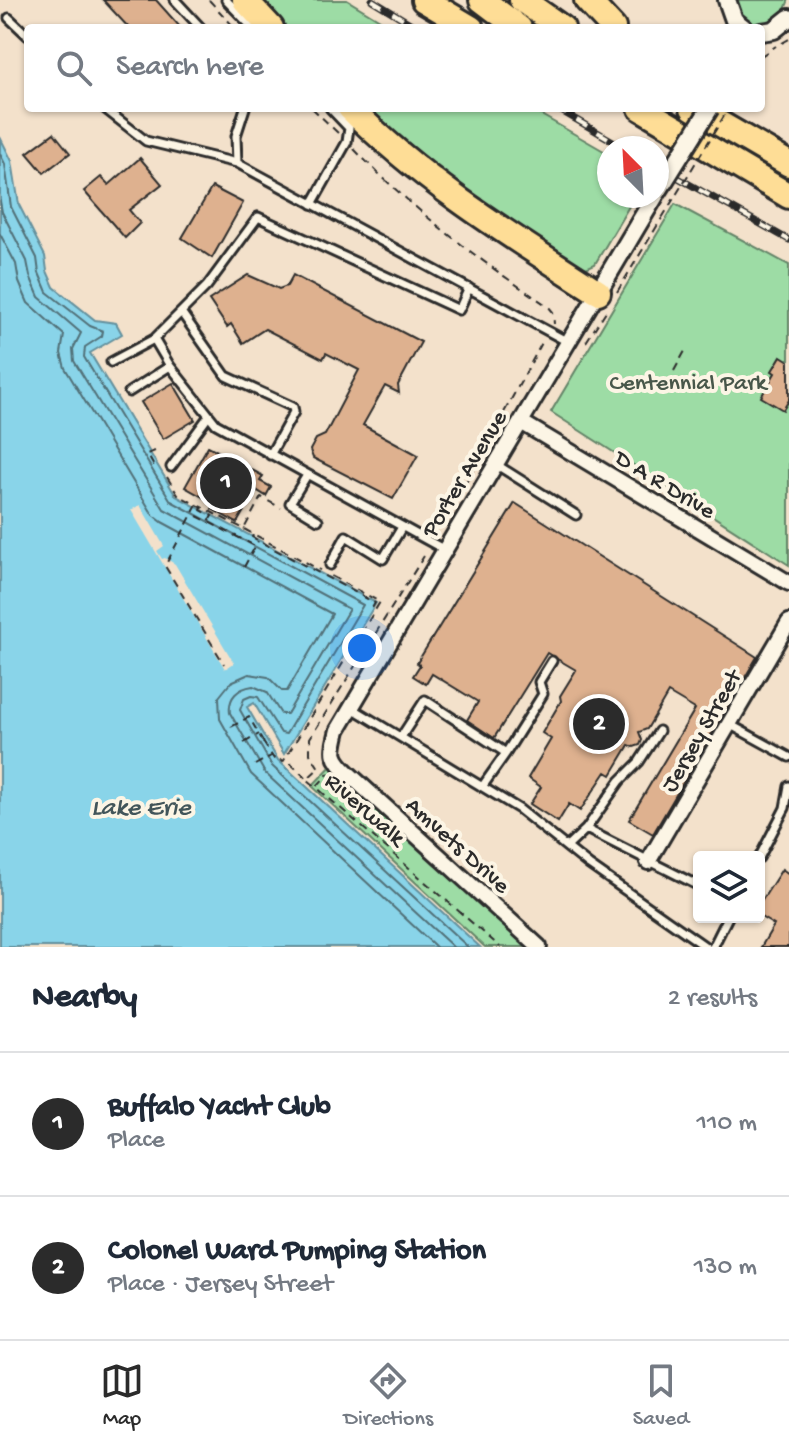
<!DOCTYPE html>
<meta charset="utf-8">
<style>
body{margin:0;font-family:"Gochi Hand",sans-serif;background:#f6f6f7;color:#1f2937}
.controls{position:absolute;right:24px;bottom:24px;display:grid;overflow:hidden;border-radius:8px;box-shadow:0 2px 6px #0004}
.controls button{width:72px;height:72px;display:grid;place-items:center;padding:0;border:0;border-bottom:2px solid #e0e1e3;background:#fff;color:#1f2937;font:40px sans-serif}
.compass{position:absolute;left:597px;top:136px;width:72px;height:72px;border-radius:50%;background:#fff;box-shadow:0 2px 6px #0004;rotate:336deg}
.you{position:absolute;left:362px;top:648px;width:28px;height:28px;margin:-20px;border:6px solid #fff;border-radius:50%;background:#1a73e8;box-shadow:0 0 0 12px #1a73e833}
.badge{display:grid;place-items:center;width:52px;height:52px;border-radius:50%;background:#2b2b2b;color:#fff;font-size:26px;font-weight:700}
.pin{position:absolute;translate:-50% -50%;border:4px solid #fff;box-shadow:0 2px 8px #0006}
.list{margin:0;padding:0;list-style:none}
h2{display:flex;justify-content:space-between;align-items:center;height:104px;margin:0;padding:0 32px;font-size:34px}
h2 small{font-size:26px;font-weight:400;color:#747a83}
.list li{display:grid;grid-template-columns:52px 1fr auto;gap:24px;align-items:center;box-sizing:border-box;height:144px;padding:0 32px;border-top:2px solid #e0e1e3}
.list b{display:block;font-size:30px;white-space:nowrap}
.list p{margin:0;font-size:26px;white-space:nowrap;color:#747a83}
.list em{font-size:26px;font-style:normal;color:#747a83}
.icon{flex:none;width:44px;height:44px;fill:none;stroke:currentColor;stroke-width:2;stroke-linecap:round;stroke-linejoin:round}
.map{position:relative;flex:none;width:789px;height:947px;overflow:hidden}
.search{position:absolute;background:#fff;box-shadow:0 2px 6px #0004;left:24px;right:24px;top:24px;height:88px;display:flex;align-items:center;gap:20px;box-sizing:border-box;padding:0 28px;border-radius:8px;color:#747a83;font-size:30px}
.sheet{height:392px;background:#fff}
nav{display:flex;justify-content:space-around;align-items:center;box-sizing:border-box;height:112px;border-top:2px solid #e0e1e3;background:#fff;font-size:22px;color:#747a83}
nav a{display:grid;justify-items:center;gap:4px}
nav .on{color:#2b2b2b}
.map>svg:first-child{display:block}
.green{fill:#9ddca5;stroke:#648468;stroke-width:2}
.water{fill:#89d4e9;stroke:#63909d;stroke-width:2}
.pier{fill:#f3e1cb}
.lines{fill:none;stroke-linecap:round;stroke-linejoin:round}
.shore{stroke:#516f77;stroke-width:2}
.building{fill:#deb18f;stroke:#2b2b2b;stroke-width:2}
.service-casing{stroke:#2b2b2b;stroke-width:13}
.minor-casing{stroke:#2b2b2b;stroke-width:20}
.tertiary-casing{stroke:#2b2b2b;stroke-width:22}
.motorway-casing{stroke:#2b2b2b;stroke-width:30}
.path{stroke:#2b2b2b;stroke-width:2;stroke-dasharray:8 6;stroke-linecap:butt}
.service{stroke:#fcf5e5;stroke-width:7}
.minor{stroke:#fcf5e5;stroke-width:14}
.tertiary{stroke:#fcf5e5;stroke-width:16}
.motorway{stroke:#fedd96;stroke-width:24}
.rail-casing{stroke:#2b2b2b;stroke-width:7}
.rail{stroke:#fcf5e5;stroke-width:4;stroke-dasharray:12;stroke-linecap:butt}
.tertiary-bridge-casing{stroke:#2b2b2b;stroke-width:22;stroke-linecap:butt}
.path-bridge{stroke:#2b2b2b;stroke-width:2;stroke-dasharray:8 6;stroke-linecap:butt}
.tertiary-bridge{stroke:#fcf5e5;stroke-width:16}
.labels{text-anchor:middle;stroke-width:8;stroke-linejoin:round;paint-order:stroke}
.park-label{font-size:24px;fill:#48574a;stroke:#fcf5e5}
.street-label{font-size:24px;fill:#2b2b2b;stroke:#fcf5e5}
.water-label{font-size:26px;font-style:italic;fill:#42555a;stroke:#fcf5e5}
</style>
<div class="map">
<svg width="789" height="947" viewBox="0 0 789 947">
<rect width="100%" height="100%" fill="#f3e1cb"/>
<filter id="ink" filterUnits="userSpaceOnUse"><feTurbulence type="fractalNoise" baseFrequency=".0125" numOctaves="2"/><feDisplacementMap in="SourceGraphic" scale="16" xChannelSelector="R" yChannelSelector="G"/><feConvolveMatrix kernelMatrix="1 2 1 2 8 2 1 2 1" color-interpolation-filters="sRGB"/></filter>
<g filter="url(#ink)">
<path class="green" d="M261 0H347L393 28H287Z
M733 0H788V2C776 36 745 31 733 0Z
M366 108H529L609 154V196H635L595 264 586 268 539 240 474 197Z
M675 204 789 265V565L551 412Z
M336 761 539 947H485L312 786Z"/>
<path class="water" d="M0 137 12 161 19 205 45 256 47 271 54 287 95 320 116 323 122 334 90 353 176 496 376 603 284 754 254 703 247 707 278 760 480 947H0Z"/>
<path class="pier" d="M140 505 164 546 157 551 162 559 165 558 175 564 234 663 225 669 131 510Z"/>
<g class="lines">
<path class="shore" d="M0 154 5 164 11 207 37 258 39 273 47 292 90 326 103 331 102 336 85 347 84 357 171 501 363 605 286 734 281 733 258 697 251 696 244 699 240 710 272 766 468 947
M0 201 2 212 27 261 30 276 39 297 81 333 73 349 74 361 164 509 349 609 287 714H281L267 692 253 686C238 688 228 697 230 713L265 773 453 947
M0 234 16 264 19 282 28 303 64 335 61 353 65 368 153 515 162 522 332 614 287 691H282L268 677 249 674 231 682 219 697 220 719 251 774 436 947"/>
</g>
<path class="building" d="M103 0H156L181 28H129Z
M54 133 70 153 44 173 27 153Z
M140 158 162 184 129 210 140 223 125 238 84 191 101 177 109 185Z
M212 187 243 203 212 258 182 238Z
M248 275 279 289 287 286 293 275 421 342 398 385 399 393 385 386 363 425 418 455 393 499 313 458 310 450 316 439 325 435 359 370 326 353 323 359 265 329 243 343 231 324 227 327 209 300Z
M781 356 789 361V400L783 410 761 397 775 373 772 371Z
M173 383 195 420 163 439 141 402Z
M208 446 263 476 260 481 271 487 266 496 256 490 237 523 212 509 215 504 185 487Z
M515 503 757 657 653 834 629 820 695 709 668 693 647 729 639 732 642 740 640 745 634 747 629 745 611 775 606 772 580 811 569 804 558 822 530 804 541 787 528 778 551 739 542 733 561 701 560 696 576 670 547 653 494 738 467 720 478 702 432 674 426 684 413 676 420 665 417 663Z
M782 869 789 874V947H761L774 925 759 916V905Z"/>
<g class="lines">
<g class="service-casing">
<path id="service" d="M175 0 201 28
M226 0 253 28
M9 18 28 36
M104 108 146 141 237 163
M245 108 236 136 237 163 568 342
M312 204 347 142 349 128 330 108
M181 312 226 376 293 407 294 412 270 455
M154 339 207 286 258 217 459 310 469 288
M111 362 154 339 170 366 216 424 445 550
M129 392 170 366
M497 465 576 515
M171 467 208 417
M307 475 290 503 318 520
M330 565 346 536 383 559 402 527
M352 708 519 809 589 865 706 947
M729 724 789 757
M401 737 425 700 506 753 482 787
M506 753 543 694 539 682 552 661
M586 829 620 781 639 762 659 731
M567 847 586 829 699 886
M759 858 785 808 789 786
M713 947 728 917"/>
</g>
<g class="minor-casing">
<path id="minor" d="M521 422 789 583
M648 862 789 622
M539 947 349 774C331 757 332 754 338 730L598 292"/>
</g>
<g class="tertiary-casing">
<path id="tertiary" d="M727 0 734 20 744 28
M761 32 774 30 789 18
M598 292 655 196"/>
</g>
<g class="motorway-casing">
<path id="motorway" d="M245 0 271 28
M424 0 471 28
M482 0 519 28
M522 0 562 28
M587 0 613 28
M350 108C423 182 511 236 598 292
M641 108 789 196
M693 108 789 164"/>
</g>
<path class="path" d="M209 0 235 28
M782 43 789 39
M761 56 776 46
M312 108 338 133
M354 149C411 208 479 261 548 306L553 312 554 324
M617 292 662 218
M586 342 606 311
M674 371 685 351
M155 451 147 454 155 468
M167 477 178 495 244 529 261 497 281 508
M197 505 165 566 224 664
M202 507 201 510 212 516 209 521
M197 516 255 546
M444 523 544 339
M244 529 320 570
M253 535 252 537 257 540 375 603 371 610
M424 556 310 738V754L319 768 307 779 500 947
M244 567 258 541
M231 727 249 717 264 743
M263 742 274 759 278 757 283 762 380 602 329 575
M244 743 259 734
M290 763 307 779
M255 765 271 756
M317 786 329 773"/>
<use href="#service" class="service"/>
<use href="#minor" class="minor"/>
<use href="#tertiary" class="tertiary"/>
<use href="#motorway" class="motorway"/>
<g class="rail-casing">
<path id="rail" d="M372 0 418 28
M556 108 625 148
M657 166 789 240"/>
</g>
<use href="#rail" class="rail"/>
<g class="tertiary-bridge-casing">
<path id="tertiary-bridge" d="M657 193 710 108"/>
</g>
<path class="path-bridge" d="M662 218 729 108"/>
<use href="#tertiary-bridge" class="tertiary-bridge"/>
</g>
</g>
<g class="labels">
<g class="park-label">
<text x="688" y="389">Centennial Park</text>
</g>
<g class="street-label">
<text transform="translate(463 473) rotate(-59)" y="8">Porter Avenue</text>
<text transform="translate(666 483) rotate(31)" y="8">D A R Drive</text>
<text transform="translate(700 730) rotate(-60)" y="8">Jersey Street</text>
<text transform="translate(366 808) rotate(41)" y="8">Riverwalk</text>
<text transform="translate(459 844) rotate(42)" y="8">Amvets Drive</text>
</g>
<g class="water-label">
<text x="141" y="814">Lake Erie</text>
</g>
</g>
</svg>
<div class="controls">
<button><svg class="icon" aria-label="layers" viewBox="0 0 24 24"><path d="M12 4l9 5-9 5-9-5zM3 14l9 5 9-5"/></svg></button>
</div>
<svg class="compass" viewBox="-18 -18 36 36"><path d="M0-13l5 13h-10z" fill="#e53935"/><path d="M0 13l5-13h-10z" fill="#747a83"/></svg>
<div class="you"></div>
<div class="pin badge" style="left:226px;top:483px">1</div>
<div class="pin badge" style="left:599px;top:724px">2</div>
<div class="search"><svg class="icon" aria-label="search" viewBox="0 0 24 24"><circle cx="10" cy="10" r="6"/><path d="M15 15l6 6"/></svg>Search here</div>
</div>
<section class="sheet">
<h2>Nearby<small>2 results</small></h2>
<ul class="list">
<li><span class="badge">1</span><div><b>Buffalo Yacht Club</b><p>Place</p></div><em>110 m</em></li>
<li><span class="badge">2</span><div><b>Colonel Ward Pumping Station</b><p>Place · Jersey Street</p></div><em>130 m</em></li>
</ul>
</section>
<nav>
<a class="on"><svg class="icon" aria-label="map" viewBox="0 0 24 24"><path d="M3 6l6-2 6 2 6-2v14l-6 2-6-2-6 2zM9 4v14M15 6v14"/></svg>Map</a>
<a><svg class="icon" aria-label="directions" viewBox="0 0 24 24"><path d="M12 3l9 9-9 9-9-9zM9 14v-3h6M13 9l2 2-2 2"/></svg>Directions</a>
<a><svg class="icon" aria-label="saved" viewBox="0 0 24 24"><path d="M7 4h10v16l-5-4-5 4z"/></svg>Saved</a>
</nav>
